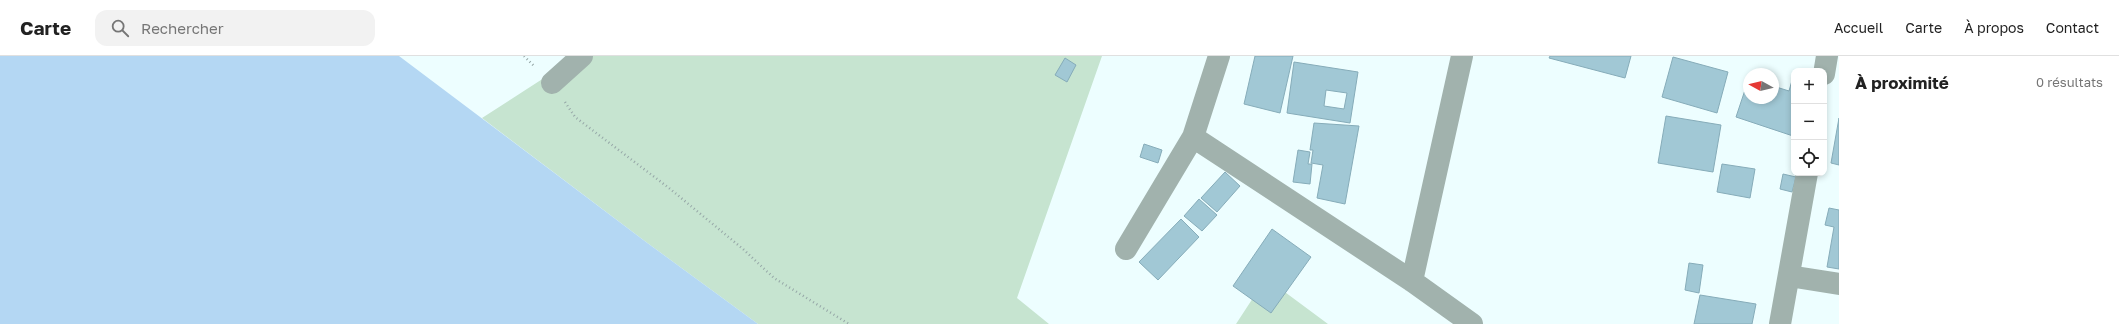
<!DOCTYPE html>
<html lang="fr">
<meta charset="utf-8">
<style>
body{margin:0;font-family:"Golos Text",sans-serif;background:#f2f2f2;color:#222}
.controls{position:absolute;right:12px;top:12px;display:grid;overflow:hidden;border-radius:8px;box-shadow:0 2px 6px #0003}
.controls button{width:36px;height:36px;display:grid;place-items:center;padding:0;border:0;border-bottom:1px solid #e0e0e0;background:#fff;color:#222;font:20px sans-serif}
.compass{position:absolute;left:1743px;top:12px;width:36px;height:36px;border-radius:50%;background:#fff;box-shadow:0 2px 6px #0003;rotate:278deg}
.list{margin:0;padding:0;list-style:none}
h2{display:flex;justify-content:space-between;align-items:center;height:52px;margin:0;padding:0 16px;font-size:17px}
h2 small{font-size:13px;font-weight:400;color:#767676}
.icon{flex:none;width:22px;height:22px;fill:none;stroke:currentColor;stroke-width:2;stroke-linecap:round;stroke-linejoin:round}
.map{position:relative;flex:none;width:1839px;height:268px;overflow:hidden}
header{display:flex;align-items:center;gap:24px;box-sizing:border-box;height:56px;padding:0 20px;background:#fff;border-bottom:1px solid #e0e0e0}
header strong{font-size:19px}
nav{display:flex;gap:22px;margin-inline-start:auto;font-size:14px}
.search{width:280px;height:36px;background:#f2f2f2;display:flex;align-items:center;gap:10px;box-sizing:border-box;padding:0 14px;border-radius:12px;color:#767676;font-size:15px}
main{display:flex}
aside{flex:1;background:#fff}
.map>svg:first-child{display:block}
.green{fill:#c6e4d0}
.water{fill:#b4d7f3}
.building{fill:#a1c8d5;stroke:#86acb9;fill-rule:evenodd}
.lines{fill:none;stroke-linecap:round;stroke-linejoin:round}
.path{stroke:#96a7a7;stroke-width:2.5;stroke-dasharray:1 3;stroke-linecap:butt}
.minor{stroke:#a1b2ad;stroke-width:22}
</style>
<header>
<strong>Carte</strong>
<div class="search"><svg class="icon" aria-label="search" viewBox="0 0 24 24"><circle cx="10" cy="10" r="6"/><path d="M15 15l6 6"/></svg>Rechercher</div>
<nav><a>Accueil</a><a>Carte</a><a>À propos</a><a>Contact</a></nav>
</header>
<main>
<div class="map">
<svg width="1839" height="268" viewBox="0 0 1839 268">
<rect width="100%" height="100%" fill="#edfeff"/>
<path class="green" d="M578 0H1102L1017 242 1049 268H758L646 186 482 62Z
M1266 222 1328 268H1236Z"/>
<path class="water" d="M0 0H399L646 186 758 268H0Z"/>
<path class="building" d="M1255 0H1293L1280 57 1244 48Z
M1550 0H1631L1625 22 1549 2Z
M1673 1 1728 16 1717 57 1662 41Z
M1065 2 1076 9 1067 26 1055 19Z
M1294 6 1358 16 1350 67 1287 57ZM1326 34 1347 37 1344 53 1324 50Z
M1793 21V80L1736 61 1749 22V42H1773V30L1789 35Z
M1666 60 1721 69 1713 116 1658 107Z
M1839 62V109L1831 107Z
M1314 67 1359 70 1345 148 1317 142 1323 109 1311 107 1313 94H1310Z
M1144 88 1162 94 1158 107 1140 101Z
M1298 94 1310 96 1308 108H1312L1310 128 1293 126Z
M1722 108 1755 113 1750 142 1717 136Z
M1225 116 1240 130 1217 156 1201 142Z
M1783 118 1796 121 1792 136 1780 133Z
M1199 143 1217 159 1202 175 1184 160Z
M1829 152 1839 154V213L1827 211 1834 171 1825 169Z
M1181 163 1199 181 1158 224 1139 206Z
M1272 173 1311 201 1271 257 1233 230Z
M1689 207 1703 209 1699 237 1685 234Z
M1700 239 1756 248 1752 268H1694Z"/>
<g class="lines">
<path class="path" d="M524 0 535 11
M565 46 575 61 669 132 743 193 774 222 849 268"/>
<path class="minor" d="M1824 18 1827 0
M552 27 582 0
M1193 81 1412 225 1472 268
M1126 193 1193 81 1219 0
M1789 220 1839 228
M1412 225 1462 0
M1780 268 1807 117"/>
</g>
</svg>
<div class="controls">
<button>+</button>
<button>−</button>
<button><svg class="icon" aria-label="locate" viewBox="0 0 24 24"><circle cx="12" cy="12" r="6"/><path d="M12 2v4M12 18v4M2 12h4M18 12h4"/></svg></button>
</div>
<svg class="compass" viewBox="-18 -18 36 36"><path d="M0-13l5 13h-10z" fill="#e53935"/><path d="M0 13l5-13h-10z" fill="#767676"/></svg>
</div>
<aside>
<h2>À proximité<small>0 résultats</small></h2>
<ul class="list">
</ul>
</aside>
</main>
